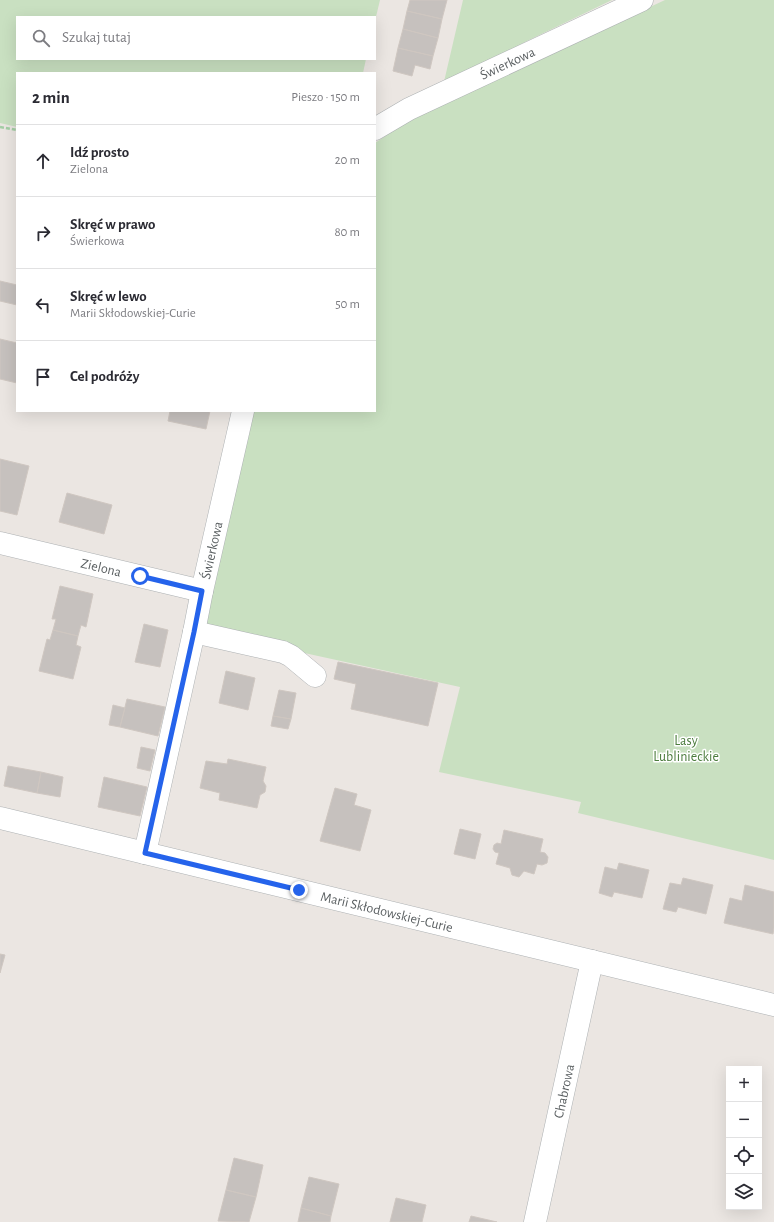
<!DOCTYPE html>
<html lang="pl">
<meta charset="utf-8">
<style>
body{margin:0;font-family:"Alegreya Sans",sans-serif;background:#f7f7f7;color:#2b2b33}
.controls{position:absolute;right:12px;bottom:12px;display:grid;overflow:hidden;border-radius:0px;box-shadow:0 4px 16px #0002}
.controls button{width:36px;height:36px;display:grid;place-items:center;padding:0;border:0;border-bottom:1px solid #e1e1e2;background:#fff;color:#2b2b33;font:20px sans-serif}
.stop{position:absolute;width:12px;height:12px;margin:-9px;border:3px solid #2563eb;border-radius:50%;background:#fff}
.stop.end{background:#2563eb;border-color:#fff;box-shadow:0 1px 4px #0008}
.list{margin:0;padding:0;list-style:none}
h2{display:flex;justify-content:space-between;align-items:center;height:52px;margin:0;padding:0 16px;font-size:17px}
h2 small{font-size:13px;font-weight:400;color:#7c7c81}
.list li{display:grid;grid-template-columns:26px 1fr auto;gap:12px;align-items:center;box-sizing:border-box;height:72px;padding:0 16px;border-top:1px solid #e1e1e2}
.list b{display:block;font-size:15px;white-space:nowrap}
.list p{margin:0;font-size:13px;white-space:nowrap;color:#7c7c81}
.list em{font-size:13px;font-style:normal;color:#7c7c81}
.icon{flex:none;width:22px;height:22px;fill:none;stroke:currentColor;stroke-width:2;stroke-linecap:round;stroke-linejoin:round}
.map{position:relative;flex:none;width:774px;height:1222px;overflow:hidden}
.search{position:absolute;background:#fff;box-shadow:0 4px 16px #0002;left:16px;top:16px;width:360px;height:44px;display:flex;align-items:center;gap:10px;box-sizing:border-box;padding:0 14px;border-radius:0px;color:#7c7c81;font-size:15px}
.panel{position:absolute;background:#fff;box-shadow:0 4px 16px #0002;left:16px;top:72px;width:360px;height:340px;border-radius:0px}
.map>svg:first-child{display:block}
.green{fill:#c9e0c1}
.building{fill:#c6c1be;stroke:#cfc7c1}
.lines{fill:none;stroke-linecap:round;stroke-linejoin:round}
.minor-casing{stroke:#adb1b3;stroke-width:23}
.path{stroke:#a4cea5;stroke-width:2.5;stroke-dasharray:4 2;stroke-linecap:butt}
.minor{stroke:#fff;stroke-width:22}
.route{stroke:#2563eb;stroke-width:5}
.labels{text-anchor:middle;stroke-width:3;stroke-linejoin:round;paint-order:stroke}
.street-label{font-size:14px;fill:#5a5f61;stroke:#fff}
.park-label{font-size:14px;fill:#4c7c3e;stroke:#fff}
</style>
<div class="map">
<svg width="774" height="1222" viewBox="0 0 774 1222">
<rect width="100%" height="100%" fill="#ebe6e2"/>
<path class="green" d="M0 0H380L375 21V17H17V59H366L363 73H17V127L0 123Z
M463 0H612L527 41 443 86Z
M665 0H774V860L578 813 581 802 439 772 460 687 204 631 252 411H375V143L412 118Z"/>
<path class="building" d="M410 0H447L442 19 407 11Z
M407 11 442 19 438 38 403 29Z
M403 29 438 38 433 56 398 48Z
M398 48 433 56 430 69 415 65 412 76 393 71Z
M0 281 17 285V305L0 301Z
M0 339 17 343V383L0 379Z
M170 411H210L206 429 168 421Z
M0 459 29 466 17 515 0 511Z
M67 493 112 505 104 534 59 522Z
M60 586 93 594 86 627 81 625 78 636 53 630 56 619H52Z
M144 624 168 630 160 667 135 662Z
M53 630 78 636 76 645 81 647 73 679 39 671 47 639 50 640Z
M338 662 438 683 428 726 351 709 356 684 334 679Z
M226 671 255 678 248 710 219 703Z
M279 690 296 693 291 719 273 716Z
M127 699 165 707 158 736 120 727Z
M113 705 125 708 120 727 109 725Z
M273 716 291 719 288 729 271 726Z
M141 747 155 750 150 771 137 768Z
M228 759 266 767 263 781 266 786 265 792 260 795 257 808 219 800 220 793 200 788 206 761 227 764Z
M8 766 41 772 37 793 4 786Z
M41 772 63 777 60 797 37 793Z
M104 777 147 787 140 816 98 807Z
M335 788 357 794 354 805 371 810 360 851 320 841Z
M460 829 481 834 475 859 454 854Z
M504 830 543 839 540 852 545 853 548 857 547 863 542 865 537 864 534 874 524 871 519 877 512 875 510 868 496 864 499 853 495 852 493 849 494 845 497 843 501 844Z
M619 863 649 870 642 898 614 892 612 897 599 893 605 867 617 870Z
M683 878 713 885 706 914 678 907 676 912 663 909 670 883 681 885Z
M745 885 774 892V928L773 934 724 923 730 898 742 901Z
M0 954 5 955 0 973Z
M234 1158 263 1165 256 1197 226 1190Z
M309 1177 339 1184 331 1216 301 1208Z
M226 1190 256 1197 249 1222 218 1221Z
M396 1198 426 1205 422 1222H390Z
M301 1208 331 1216 330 1222H298Z
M471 1216 497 1222H469Z"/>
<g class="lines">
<g class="minor-casing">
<g id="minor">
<path id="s1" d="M375 129 409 109 642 0"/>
<path id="s2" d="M0 543 202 591"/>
<path d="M194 632 283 652 291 656 315 676"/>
<path id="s3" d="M0 818 774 1005"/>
<path id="s4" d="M145 853 194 632 202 591 243 411"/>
<path id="s5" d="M535 1222 592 961"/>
</g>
</g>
<path class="path" d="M0 127 17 130"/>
<use href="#minor" class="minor"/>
</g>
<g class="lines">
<path class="route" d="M140 576 202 591 194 632 145 853 299 890"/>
</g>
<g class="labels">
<g class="street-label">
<text dy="5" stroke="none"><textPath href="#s1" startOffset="148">Świerkowa</textPath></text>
<text dy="5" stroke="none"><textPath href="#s4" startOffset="310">Świerkowa</textPath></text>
<text dy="5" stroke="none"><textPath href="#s2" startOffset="104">Zielona</textPath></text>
<text dy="5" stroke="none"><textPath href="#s3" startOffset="398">Marii Skłodowskiej-Curie</textPath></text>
<text dy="5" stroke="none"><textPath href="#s5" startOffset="134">Chabrowa</textPath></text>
</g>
<g class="park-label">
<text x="686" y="745">Lasy<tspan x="686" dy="16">Lublinieckie</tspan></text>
</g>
</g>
</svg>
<div class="controls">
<button>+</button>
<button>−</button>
<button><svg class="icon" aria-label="locate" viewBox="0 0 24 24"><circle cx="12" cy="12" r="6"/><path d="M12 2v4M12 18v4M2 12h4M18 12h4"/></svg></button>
<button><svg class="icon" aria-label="layers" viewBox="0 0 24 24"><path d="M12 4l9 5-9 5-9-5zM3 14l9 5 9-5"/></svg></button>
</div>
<div class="stop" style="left:140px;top:576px"></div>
<div class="stop end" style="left:299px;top:890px"></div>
<div class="search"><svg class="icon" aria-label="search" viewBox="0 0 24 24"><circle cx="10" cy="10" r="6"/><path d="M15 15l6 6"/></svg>Szukaj tutaj</div>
<section class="panel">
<h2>2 min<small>Pieszo · 150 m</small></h2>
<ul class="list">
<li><svg class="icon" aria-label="ahead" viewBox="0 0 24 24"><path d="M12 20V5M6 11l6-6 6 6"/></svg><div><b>Idź prosto</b><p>Zielona</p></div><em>20 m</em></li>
<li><svg class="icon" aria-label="right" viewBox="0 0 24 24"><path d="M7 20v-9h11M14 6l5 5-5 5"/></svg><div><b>Skręć w prawo</b><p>Świerkowa</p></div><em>80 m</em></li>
<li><svg class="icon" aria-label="left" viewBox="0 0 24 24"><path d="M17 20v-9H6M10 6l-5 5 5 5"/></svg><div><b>Skręć w lewo</b><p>Marii Skłodowskiej-Curie</p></div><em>50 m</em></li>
<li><svg class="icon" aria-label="arrive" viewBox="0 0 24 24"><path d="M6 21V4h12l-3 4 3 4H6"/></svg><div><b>Cel podróży</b></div></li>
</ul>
</section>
</div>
